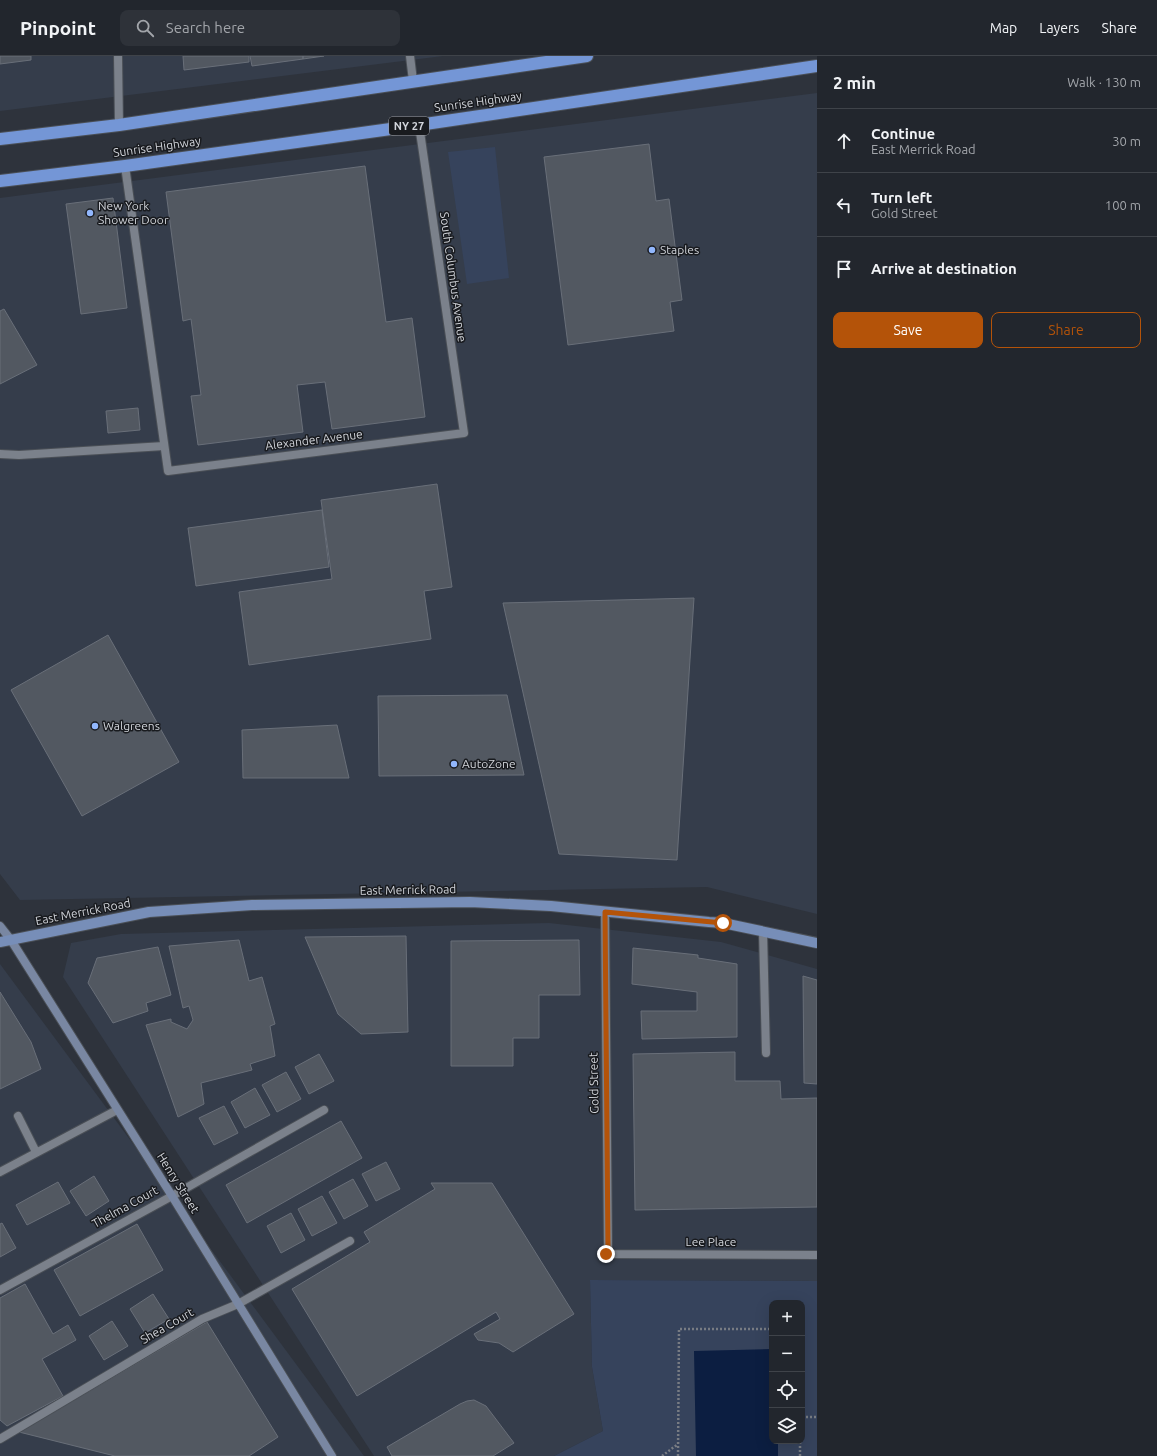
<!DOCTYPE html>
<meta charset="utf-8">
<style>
body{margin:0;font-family:Ubuntu,sans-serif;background:#2e3239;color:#f1f3f6}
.controls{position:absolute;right:12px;bottom:12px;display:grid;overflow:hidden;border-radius:8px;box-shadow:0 4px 16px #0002}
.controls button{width:36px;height:36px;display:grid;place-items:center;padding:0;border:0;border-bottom:1px solid #3f4349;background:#22262d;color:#f1f3f6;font:20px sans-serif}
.stop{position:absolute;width:12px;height:12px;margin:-9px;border:3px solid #b45309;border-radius:50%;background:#fff}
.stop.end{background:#b45309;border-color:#fff;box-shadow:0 1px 4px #0008}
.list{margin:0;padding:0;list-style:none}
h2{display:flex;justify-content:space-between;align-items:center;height:52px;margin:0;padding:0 16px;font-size:17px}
h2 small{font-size:13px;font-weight:400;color:#a2a5aa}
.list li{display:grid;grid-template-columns:26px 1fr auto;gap:12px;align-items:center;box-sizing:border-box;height:64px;padding:0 16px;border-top:1px solid #3f4349}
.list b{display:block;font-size:15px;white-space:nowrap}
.list p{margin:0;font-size:13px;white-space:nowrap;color:#a2a5aa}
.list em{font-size:13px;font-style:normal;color:#a2a5aa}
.actions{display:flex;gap:8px;padding:12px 16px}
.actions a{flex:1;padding:9px 0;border:1px solid #b45309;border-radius:8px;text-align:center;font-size:14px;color:#b45309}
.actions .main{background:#b45309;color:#fff}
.icon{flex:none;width:22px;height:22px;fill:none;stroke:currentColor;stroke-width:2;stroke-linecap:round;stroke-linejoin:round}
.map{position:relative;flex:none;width:817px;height:1400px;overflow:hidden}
header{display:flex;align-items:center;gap:24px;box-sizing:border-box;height:56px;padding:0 20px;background:#22262d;border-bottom:1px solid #3f4349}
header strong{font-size:19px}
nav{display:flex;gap:22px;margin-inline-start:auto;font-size:14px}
.search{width:280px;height:36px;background:#2e3239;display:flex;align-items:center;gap:10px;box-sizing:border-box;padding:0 14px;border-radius:8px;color:#a2a5aa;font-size:15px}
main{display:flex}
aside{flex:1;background:#22262d}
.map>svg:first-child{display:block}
.built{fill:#353d4b}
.green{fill:#36435c;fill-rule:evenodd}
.water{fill:#0c1e41}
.building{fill:#525861;stroke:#696f79}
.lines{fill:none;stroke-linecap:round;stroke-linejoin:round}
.lane-casing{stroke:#4a4f56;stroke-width:10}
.street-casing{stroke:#4a4f56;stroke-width:10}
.secondary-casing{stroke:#4a4f56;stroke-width:10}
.primary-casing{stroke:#4a4f56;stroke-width:12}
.highway-casing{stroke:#4a4f56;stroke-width:14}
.path{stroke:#787c83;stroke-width:2.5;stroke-dasharray:2 2;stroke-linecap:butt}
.lane{stroke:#7b818b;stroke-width:8}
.street{stroke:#7b818b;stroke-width:8}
.secondary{stroke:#7987a2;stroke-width:8}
.primary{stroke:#778eb8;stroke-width:10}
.highway{stroke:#7496d6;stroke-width:12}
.route{stroke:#b45309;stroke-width:5}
.poi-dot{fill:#92b7fd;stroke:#191b1f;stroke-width:1.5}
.labels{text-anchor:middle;stroke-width:3;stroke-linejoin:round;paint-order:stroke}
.shield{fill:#191b1f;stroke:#9a9ca2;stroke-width:1}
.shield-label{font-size:11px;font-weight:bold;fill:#d1d4da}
.street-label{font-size:12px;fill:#d1d4da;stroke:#191b1f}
.poi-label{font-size:12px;fill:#d1d4da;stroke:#191b1f;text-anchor:start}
</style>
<header>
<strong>Pinpoint</strong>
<div class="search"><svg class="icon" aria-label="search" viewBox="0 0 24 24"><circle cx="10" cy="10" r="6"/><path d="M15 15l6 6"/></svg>Search here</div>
<nav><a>Map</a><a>Layers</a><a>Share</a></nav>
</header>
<main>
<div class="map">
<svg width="817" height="1400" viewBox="0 0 817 1400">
<rect width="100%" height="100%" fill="#2e333c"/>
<path class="built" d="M0 0H443L0 55Z
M817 37V858L707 831 20 844 0 818V142Z
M549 867 721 886 817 913V1225L590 1224 592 1311 603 1375 554 1400H374L63 921 71 887 121 878Z
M0 908 364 1400H0Z"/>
<path class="green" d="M495 91 509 222 467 228 448 96Z
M590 1224 817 1225V1400H554L603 1375 592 1311ZM772 1247H802V1385H772Z"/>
<path class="water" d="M772 1293V1385H778V1400H696L694 1295Z"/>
<path class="building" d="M0 0H31V4L0 8Z
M183 0H249V6L184 14Z
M250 0H303V3L252 10Z
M303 0H324L303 3Z
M649 88 656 145 669 143 682 244 670 246 674 275 568 289 544 101Z
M365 110 386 266 412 262 425 361 332 373 325 326 297 329 303 376 198 389 191 340 201 339 191 263 183 265 166 136Z
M113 142 127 252 81 258 66 148Z
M4 253 37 309 0 328V255Z
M138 352 140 374 108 377 106 355Z
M437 428 452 531 424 535 431 583 249 609 239 536 332 523 321 444Z
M322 454 329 511 196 530 188 472Z
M694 542 677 804 559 798 503 547Z
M108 579 179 706 82 760 11 634Z
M507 639 524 719 379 720 378 640Z
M337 669 349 722H243L242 674Z
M406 880 408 976 361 978 338 958 305 881Z
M239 884 249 925 262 921 275 968 270 970 275 1000 250 1008 252 1014 201 1027 204 1048 178 1061 146 969 171 963V966L187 973 193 964 189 950 183 952 169 890Z
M579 884 580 939H539V982H513V1010H451V885Z
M158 891 171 939 146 947 148 955 113 967 88 927 97 902Z
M633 892 698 899V902L737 908V981L642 983 641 955H697V936L632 928Z
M803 920 817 924V1028L804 1027Z
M0 936 31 986 41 1013 0 1033Z
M735 996V1025H780L781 1043 817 1042V1151L635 1154 633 998Z
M319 998 334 1025 309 1038 295 1011Z
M286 1016 301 1043 277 1056 262 1029Z
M255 1032 270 1059 245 1072 231 1046Z
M224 1050 238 1077 214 1089 199 1062Z
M341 1065 362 1102 247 1167 226 1129Z
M386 1106 400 1133 376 1145 362 1118Z
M94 1120 109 1145 86 1160 70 1135Z
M353 1123 368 1150 344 1163 329 1136Z
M58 1126 70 1147 27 1169 16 1149Z
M431 1127H492L574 1258 513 1296 499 1287 478 1284 474 1278 500 1263 496 1256 357 1340 292 1233 370 1186 364 1176 435 1133Z
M322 1140 337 1167 312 1180 298 1153Z
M291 1157 305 1184 281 1197 267 1170Z
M2 1167 16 1192 0 1201V1168Z
M137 1168 163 1214 80 1260 54 1214Z
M25 1228 53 1278 68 1269 76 1284 42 1303 63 1340 7 1370 0 1364V1242Z
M153 1238 169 1263 145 1277 130 1253Z
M112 1265 128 1290 104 1304 89 1280Z
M207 1266 278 1381 249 1400H115L19 1376Z
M474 1344 486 1350 514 1387 493 1400H392L387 1391 460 1348 467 1345Z"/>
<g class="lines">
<g class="lane-casing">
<path id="lane" d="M0 398 19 399 164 390
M763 876 766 997
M18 1060 36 1096
M0 1116 117 1054
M0 1234 172 1140 324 1054
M0 1383 202 1263 238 1248 350 1185"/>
</g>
<g class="street-casing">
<path id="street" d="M118 0 119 69
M410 0 413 25
M125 110 168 415 464 377 419 69
M605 856 608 1193 606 1198 817 1199"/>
</g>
<g class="secondary-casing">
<path id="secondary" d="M0 870 11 884 172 1140 332 1400"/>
</g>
<g class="primary-casing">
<path id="primary" d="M0 886 149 856 252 849 470 846 551 850 709 866 723 867 817 887"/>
</g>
<g class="highway-casing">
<path id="highway" d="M0 83 119 69 587 0
M0 125 125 110 405 71 817 10"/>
</g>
<path class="path" d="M802 1361H817
M662 1400 678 1388
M678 1400 679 1273H772
M800 1400V1385"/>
<use href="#lane" class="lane"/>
<use href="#street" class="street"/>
<use href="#secondary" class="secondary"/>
<use href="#primary" class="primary"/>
<use href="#highway" class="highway"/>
</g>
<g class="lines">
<path class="route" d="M606 1198 608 1193 605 856 723 867"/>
</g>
<g class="poi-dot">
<circle cx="90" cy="157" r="4"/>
<circle cx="652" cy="194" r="4"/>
<circle cx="95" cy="670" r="4"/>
<circle cx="454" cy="708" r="4"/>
</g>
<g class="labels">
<rect class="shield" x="389" y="61" width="40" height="18" rx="3"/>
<g class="shield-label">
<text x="409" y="74">NY 27</text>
</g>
<g class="street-label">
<text transform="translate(478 46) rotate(-8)" y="4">Sunrise Highway</text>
<text transform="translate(157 91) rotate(-8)" y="4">Sunrise Highway</text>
<text transform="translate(453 221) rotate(82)" y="4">South Columbus Avenue</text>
<text transform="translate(314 384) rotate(-7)" y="4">Alexander Avenue</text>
<text transform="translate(408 834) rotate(-1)" y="4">East Merrick Road</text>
<text transform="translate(83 856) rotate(-11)" y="4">East Merrick Road</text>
<text transform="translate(594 1027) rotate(-91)" y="4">Gold Street</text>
<text transform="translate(178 1127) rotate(58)" y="4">Henry Street</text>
<text transform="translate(125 1151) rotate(-29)" y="4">Thelma Court</text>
<text x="711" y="1190">Lee Place</text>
<text transform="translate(167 1270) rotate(-30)" y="4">Shea Court</text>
</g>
<g class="poi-label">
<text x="98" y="154">New York<tspan x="98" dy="14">Shower Door</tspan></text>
<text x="660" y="198">Staples</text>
<text x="103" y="674">Walgreens</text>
<text x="462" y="712">AutoZone</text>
</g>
</g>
</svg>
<div class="controls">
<button>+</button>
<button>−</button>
<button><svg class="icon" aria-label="locate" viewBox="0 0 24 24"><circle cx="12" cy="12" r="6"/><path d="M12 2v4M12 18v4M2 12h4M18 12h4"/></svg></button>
<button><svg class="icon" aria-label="layers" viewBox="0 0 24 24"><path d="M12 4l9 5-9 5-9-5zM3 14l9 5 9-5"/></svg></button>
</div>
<div class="stop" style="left:723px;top:867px"></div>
<div class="stop end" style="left:606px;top:1198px"></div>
</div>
<aside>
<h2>2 min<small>Walk · 130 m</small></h2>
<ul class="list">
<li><svg class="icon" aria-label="ahead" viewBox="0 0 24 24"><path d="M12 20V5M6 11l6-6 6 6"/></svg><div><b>Continue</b><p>East Merrick Road</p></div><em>30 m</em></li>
<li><svg class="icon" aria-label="left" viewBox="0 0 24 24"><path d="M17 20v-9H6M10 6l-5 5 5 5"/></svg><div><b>Turn left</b><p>Gold Street</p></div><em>100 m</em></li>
<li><svg class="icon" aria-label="arrive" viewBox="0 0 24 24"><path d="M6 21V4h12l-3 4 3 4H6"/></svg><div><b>Arrive at destination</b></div></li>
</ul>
<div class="actions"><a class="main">Save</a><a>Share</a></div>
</aside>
</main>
